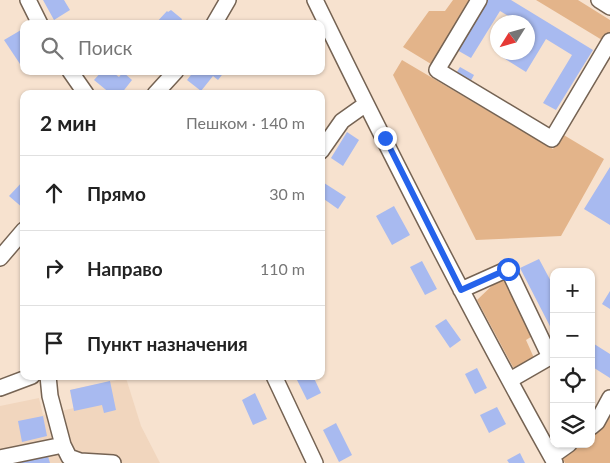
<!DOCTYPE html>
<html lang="ru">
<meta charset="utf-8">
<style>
body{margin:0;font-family:Lato,sans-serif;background:#f6f6f6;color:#222}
.controls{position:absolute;right:15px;bottom:15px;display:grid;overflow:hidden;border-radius:10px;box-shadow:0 1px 4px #0004}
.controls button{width:45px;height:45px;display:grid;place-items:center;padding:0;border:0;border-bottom:1px solid #e0e0e0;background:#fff;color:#222;font:25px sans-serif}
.compass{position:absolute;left:490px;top:15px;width:45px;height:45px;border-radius:50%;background:#fff;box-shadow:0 1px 4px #0004;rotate:233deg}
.stop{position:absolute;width:15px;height:15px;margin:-11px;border:4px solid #2563eb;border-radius:50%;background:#fff}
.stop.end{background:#2563eb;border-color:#fff;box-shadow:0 1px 5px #0008}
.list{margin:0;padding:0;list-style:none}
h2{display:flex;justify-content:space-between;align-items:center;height:65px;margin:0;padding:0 20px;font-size:21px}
h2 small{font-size:16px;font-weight:400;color:#767676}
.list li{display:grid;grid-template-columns:32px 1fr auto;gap:15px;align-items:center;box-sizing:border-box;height:75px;padding:0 20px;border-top:1px solid #e0e0e0}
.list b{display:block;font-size:19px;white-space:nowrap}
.list em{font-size:16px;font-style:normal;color:#767676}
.icon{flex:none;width:28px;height:28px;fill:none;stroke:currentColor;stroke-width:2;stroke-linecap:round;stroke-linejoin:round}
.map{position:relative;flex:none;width:610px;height:463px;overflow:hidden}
.search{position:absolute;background:#fff;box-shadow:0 1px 4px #0004;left:20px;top:20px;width:305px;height:55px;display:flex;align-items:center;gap:12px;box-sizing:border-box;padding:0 18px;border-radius:10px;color:#767676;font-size:19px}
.panel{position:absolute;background:#fff;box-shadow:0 1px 4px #0004;left:20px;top:90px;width:305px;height:290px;border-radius:10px}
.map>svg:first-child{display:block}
.built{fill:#f1d6be}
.green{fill:#e3b48a}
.building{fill:#a8baf0}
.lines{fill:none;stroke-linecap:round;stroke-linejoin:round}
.minor-casing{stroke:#756353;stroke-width:18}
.minor{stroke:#fff;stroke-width:15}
.route{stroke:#2563eb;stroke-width:6}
</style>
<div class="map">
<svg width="610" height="463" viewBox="0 0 610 463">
<rect width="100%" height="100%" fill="#f7e2cf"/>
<path class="built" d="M126 378 141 426 160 463H0V406L39 398 43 415 74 408 70 390Z"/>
<path class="green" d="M453 0H470L431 64 403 47 429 11H445Z
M536 0H578L610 20V37L607 43Z
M402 60 553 149 562 134 604 159 561 236 476 240 393 75Z
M499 279H506L534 335 526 340 534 358 517 368 513 367 477 300Z
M610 417V463H565L560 455 571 444H591V430Z"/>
<path class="building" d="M43 0H64L70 10 54 20Z
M487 0H511L593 50 556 110 543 103 572 55 546 39 526 72 502 57 505 52H528V22H518L500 11 471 58 457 50Z
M171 10 182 19 180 24H155L167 11 168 12Z
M21 30 24 35V70L4 40Z
M460 67 474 75 468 86 453 78Z
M102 71H111L119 77 123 72 132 80 121 94H111L94 80Z
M194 71H225L218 80 213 76 201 91 187 80Z
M347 132 359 140 343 166 331 158Z
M610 167V225L584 209Z
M24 180V209L9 196Z
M321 181 346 197 338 209 321 197Z
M394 206 410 235 392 245 376 216Z
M539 259 554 287V334L520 268Z
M422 261 437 289 425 295 410 267Z
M610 291V309L602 304Z
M446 319 461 340 450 348 435 326Z
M591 342 610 354V378L591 366Z
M477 368 487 388 475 394 465 374Z
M295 376H313L321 393 307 400Z
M110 381 116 410 104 413 102 405 74 411 70 390Z
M255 393 267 419 253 425 242 400Z
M497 407 506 424 489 433 480 415Z
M43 416 47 436 22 442 18 421Z
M336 423 352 455 339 462 323 430Z
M47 453 50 463H15L14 460Z
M520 453 525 463H509L507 460Z"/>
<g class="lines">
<g class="minor-casing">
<path id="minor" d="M28 0 40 24
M315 0C391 156 470 311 555 463
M479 0 437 70 552 139 610 41
M599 0 610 7
M214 24 228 0
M70 71 86 94
M155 94 176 71
M321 151 342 121 366 104
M0 258 24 230
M461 290 508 269 550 357 510 380
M274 376 315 463
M0 388 32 376
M591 427 597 422 610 398
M63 445 69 457 80 461 113 463
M552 456 569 444
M0 458 63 445 50 396 48 376"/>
</g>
<use href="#minor" class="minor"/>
</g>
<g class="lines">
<path class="route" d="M385 138 461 290 508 269"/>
</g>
</svg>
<div class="controls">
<button>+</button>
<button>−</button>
<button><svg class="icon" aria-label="locate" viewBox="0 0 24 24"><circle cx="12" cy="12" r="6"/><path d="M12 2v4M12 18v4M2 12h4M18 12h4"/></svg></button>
<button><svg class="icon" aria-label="layers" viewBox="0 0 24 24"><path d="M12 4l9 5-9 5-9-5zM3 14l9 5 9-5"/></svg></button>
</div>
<svg class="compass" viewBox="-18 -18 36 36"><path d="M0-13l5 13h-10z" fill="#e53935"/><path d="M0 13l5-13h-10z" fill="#767676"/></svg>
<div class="stop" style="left:508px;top:269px"></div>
<div class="stop end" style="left:385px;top:138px"></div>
<div class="search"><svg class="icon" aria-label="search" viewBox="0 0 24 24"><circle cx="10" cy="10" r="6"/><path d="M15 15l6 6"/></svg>Поиск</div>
<section class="panel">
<h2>2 мин<small>Пешком · 140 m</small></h2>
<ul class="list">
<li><svg class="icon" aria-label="ahead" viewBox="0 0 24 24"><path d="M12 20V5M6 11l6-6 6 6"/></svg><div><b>Прямо</b></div><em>30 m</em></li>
<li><svg class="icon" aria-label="right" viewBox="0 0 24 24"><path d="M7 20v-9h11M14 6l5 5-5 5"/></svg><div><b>Направо</b></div><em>110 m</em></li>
<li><svg class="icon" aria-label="arrive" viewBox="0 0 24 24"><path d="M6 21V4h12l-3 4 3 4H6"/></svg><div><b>Пункт назначения</b></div></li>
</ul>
</section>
</div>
